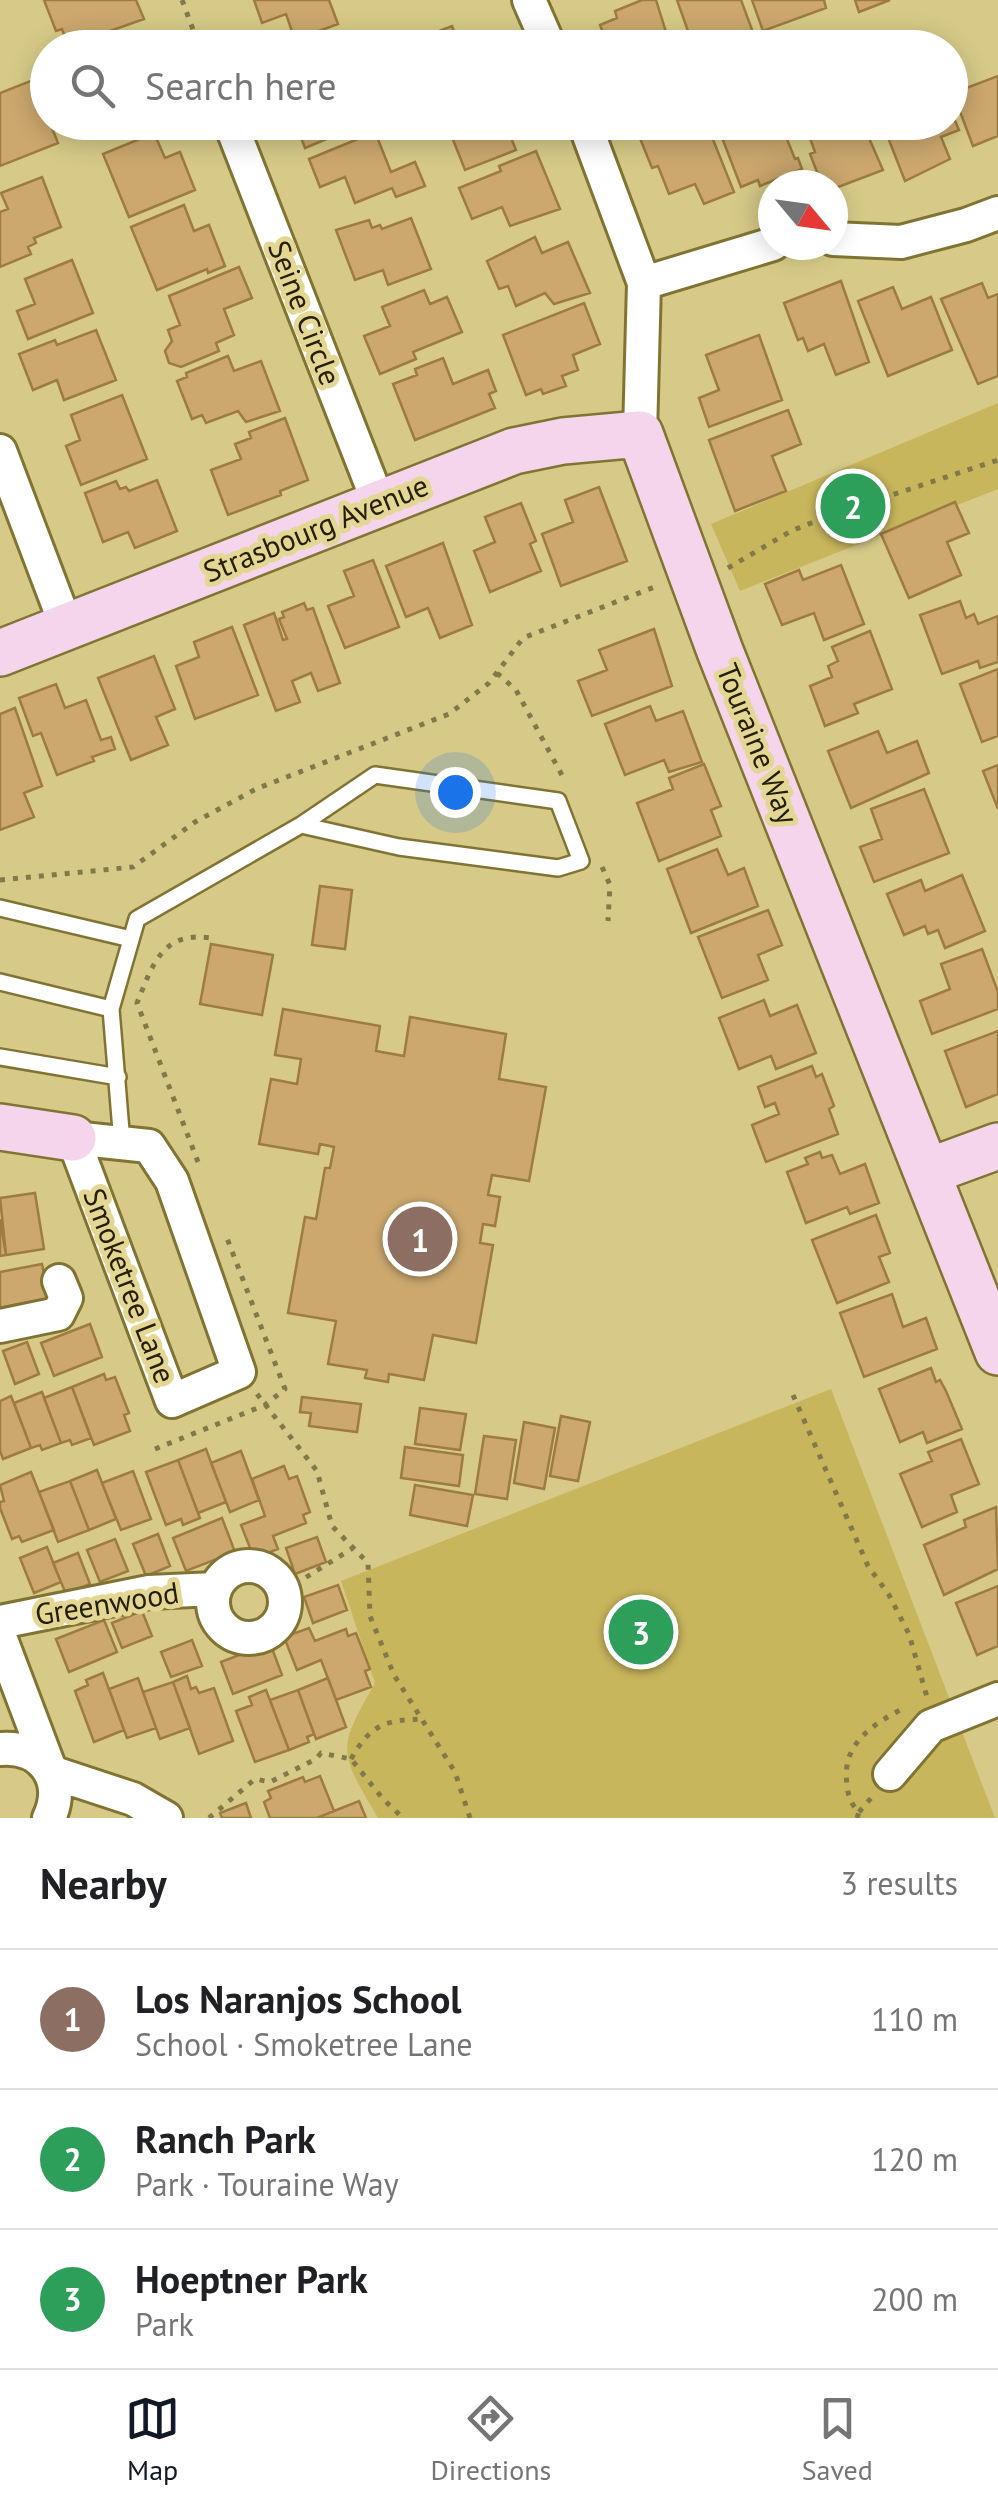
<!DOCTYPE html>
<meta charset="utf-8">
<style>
body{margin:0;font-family:"PT Sans",sans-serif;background:#f6f6f6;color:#202124}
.compass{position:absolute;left:758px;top:170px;width:90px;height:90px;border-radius:50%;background:#fff;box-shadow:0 5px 25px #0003;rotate:119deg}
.you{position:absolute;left:455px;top:792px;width:35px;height:35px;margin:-25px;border:8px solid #fff;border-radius:50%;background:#1a73e8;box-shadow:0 0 0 15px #1a73e833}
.badge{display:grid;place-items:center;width:65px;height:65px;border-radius:50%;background:#111827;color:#fff;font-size:32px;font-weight:700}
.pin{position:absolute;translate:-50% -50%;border:5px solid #fff;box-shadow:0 2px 10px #0006}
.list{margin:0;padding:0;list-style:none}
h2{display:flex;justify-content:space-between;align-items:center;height:130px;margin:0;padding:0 40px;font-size:42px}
h2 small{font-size:32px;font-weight:400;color:#757577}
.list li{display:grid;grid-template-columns:65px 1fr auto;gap:30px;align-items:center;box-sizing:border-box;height:140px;padding:0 40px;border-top:2px solid #e0e0e0}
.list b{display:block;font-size:38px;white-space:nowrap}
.list p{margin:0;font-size:32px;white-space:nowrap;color:#757577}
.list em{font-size:32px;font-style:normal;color:#757577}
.icon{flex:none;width:55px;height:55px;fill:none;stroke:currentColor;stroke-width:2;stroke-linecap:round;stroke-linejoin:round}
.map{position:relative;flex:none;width:998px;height:1818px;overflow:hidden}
.search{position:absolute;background:#fff;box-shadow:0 5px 25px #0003;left:30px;right:30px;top:30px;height:110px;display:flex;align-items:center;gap:25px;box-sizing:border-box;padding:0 35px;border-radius:55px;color:#757577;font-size:38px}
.sheet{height:550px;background:#fff}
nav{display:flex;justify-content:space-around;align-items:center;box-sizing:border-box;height:140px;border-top:2px solid #e0e0e0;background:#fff;font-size:28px;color:#757577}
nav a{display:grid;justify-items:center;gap:5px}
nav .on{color:#111827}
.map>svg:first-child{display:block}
.green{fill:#c8b65c}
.building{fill:#cca86e;stroke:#9d7b41;stroke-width:2.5}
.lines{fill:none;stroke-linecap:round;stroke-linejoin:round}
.lane-casing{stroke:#817433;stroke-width:20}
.street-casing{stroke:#817433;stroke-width:38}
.secondary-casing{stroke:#817433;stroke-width:50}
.path{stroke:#82794a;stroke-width:5;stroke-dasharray:5 8;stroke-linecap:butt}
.lane{stroke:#fff;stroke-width:15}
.street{stroke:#fff;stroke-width:32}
.secondary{stroke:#f4d5ec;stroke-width:45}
.labels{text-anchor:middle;stroke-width:10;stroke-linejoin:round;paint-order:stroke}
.street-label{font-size:30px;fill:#252005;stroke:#e4d794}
</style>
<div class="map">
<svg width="998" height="1818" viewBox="0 0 998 1818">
<rect width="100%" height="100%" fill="#d7ca88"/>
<path class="green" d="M998 403V489L740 591 711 524Z
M831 1389 995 1818H378C339 1751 336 1751 375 1683L341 1581Z"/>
<path class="building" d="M44 0H136L144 19 68 46 62 29 56 31Z
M254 0H329L338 24 295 40 286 14 262 23Z
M642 0H656L671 48H609L600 25 617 18 615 11Z
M677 0H741L754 35 720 48H694Z
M752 0H824L826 8 763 31Z
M855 0H890L859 12Z
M452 26 460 48H412L410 42Z
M998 76V136L973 146 953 93Z
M33 80 58 143 0 166V93Z
M950 109 959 130 941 137 950 159 905 181 889 140 893 138 891 133 895 131 892 122H950Z
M295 122H367L305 148Z
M446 122H512L506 125 516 150 465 170Z
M659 122H706L734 192 704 204 695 184 669 194 658 166 652 168 637 131Z
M716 122H762L763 126 780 122 795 159 798 158 802 169 760 186 758 180 741 187Z
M804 122H842L844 128 862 122 883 170 833 189V185H822L810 154 815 152Z
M375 132 391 172 415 162 425 186 396 197 392 188 355 203 345 177 320 187 309 159Z
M154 133 165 158 180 152 195 190 129 217 103 154Z
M536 151 560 209 510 226 502 207 472 219 459 188 501 171 499 166Z
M42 177 61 227 34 238 36 243 28 247 31 254 0 267V212L8 209 1 193Z
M184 205 194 231 209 225 225 266 208 273 207 269 157 290 131 227Z
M411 218 431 269 388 285 383 270 355 280 336 230 369 220 372 228 380 225 382 229Z
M535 237 542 253 568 242 590 293 554 304 545 293 516 306 508 286 499 289 487 261Z
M72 260 93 313 28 339 17 311 35 304 25 279Z
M239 267 252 298 224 309 234 335 216 343 219 351 181 367 169 363 165 351 172 341 168 330 180 325 169 296Z
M841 281 869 362 836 375 824 344 808 351 803 338 798 340 784 303Z
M982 283 988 298 998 294V376L978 384 941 299Z
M893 287 902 309 931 297 952 350 888 376 858 301Z
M424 290 430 304 447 297 462 332 413 352 416 359 380 374 364 336 390 326 382 307Z
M584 303 600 344 573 355 578 370 562 376 566 386 543 394 541 389 526 395 503 335Z
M96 330 116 380 64 400 57 380 33 390 19 354 55 340 57 345Z
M759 335 782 400 709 427 699 398 719 390 706 355Z
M228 356 234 371 261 361 280 411 246 422 238 411 206 423 202 415 192 419 177 381 187 377 186 373Z
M443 358 453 384 488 370 496 391 489 394 495 408 415 440 393 384 417 375 415 369Z
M122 395 147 459 81 485 66 446 80 440 71 415Z
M788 410 801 444 772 456 786 491 735 511 709 440Z
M285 418 308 480 280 491 281 495 228 515 211 470 241 459 235 444 251 438 249 432Z
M157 480 177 531 135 548 128 532 103 542 85 493 116 481 120 489 126 487 129 491Z
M599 487 627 561 561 586 542 534 573 522 565 500Z
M955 502 969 533 947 542 961 575 909 598 881 534Z
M521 503 536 541 530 544 541 571 490 592 474 551 495 542 485 517Z
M443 543 472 625 440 638 428 608 406 617 386 566Z
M373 560 399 627 345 648 328 606 354 596 344 571Z
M841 565 864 624 824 640 814 613 782 625 765 584 799 570 803 580Z
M960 601 966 618 974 614 978 624 998 616V662L980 668 978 661 942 674 920 615Z
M304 603 307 610 313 608 340 683 318 691 311 673 292 681 300 702 276 711 244 625 274 613 283 640 287 639 279 619 284 617 282 612Z
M232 627 258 695 195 719 176 666 199 657 194 642Z
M654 629 672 686 592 716 578 681 607 670 599 650Z
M870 631 892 689 854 704 858 713 825 726 810 686 832 677 828 666 838 661 832 647Z
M154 656 175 709 156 717 168 745 131 760 98 678Z
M998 669V736L982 742 960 684Z
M56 684 65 708 86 700 101 740 111 737 115 749 92 757 94 761 57 775 41 733 33 736 19 698Z
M650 706 656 721 683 711 702 762 669 772 664 760 625 775 605 724Z
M15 708 42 786 24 793 34 817 0 830V714Z
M878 731 887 753 917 741 929 773 851 808 828 751Z
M704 764 721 806 711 810 721 836 659 861 637 803 673 789 669 778Z
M998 765V809L983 771Z
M924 789 949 853 874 882 860 847 882 839 871 809Z
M717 849 728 875 744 868 758 906 691 933 667 869Z
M962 875 985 931 945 948 938 930 928 934 925 926 904 935 887 894 921 880 925 891Z
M320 886 352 890 345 949 312 945Z
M768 910 782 945 758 955 768 980 722 998 698 937Z
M211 944 273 955 262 1015 200 1004Z
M982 949 998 992V1009L932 1034 920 1001 950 989 941 964Z
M764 1000 770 1016 797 1005 816 1053 776 1069 771 1056 739 1069 719 1018Z
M283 1009 380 1026 376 1051 404 1056 410 1017 506 1034 499 1079 546 1087 529 1181 492 1175 488 1195 500 1197 495 1226 483 1224 480 1243 493 1245 476 1343 433 1335 424 1380 389 1374 388 1382 365 1378 367 1370 328 1364 336 1321 288 1313 305 1217 316 1219 325 1168H330L334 1147 320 1144 318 1154 259 1144 271 1079 297 1084 301 1059 275 1055Z
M998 1031V1094L966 1107 945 1051Z
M812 1066 816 1077 822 1074 834 1106 829 1109 838 1134 766 1162 752 1125 779 1114 775 1103 765 1107 758 1087Z
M820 1152 822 1158 832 1155 840 1174 865 1164 879 1203 850 1214 847 1207 806 1223 787 1172 808 1164 805 1158Z
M35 1193 44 1249 6 1255 0 1198Z
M876 1215 890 1253 879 1257 889 1282 837 1303 812 1240Z
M0 1219 6 1255 0 1256Z
M42 1264 49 1298 0 1308V1272Z
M892 1294 903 1327 926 1318 937 1349 864 1377 840 1313Z
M90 1324 102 1357 54 1376 41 1343Z
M27 1342 39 1374 15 1384 3 1351Z
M931 1368 936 1382 940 1380 946 1391 962 1429 927 1443 923 1432 900 1442 879 1389Z
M104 1374 106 1380 115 1377 129 1413 124 1415 130 1431 94 1445 72 1387Z
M72 1387 91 1438 72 1445 70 1440 61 1443 44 1398Z
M42 1392 61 1443 42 1450 40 1445 31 1448 14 1403Z
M11 1396 31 1448 3 1459 0 1451V1401Z
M302 1397 361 1404 357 1432 309 1426 311 1413 300 1412Z
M420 1408 466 1414 460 1450 415 1444Z
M561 1416 590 1422 578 1481 550 1476Z
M524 1422 555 1428 544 1489 514 1483Z
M484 1436 516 1440 507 1499 475 1494Z
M961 1439 979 1484 951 1495 957 1512 922 1527 900 1474 932 1461 928 1452Z
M405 1447 463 1455 459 1486 401 1478Z
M206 1449 226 1502 198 1513 178 1460Z
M241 1451 259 1500 230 1512 211 1463Z
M178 1460 200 1518 183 1525 181 1519 166 1525 146 1472Z
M284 1466 289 1479 297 1476 310 1512 303 1515 306 1523 273 1536 278 1549 254 1558 241 1525 265 1516 252 1479Z
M97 1470 116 1519 89 1530 70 1481Z
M133 1471 151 1519 121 1530 102 1483Z
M31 1472 54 1530 22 1542 19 1536 12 1539 0 1508V1502L4 1501 0 1485Z
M70 1481 89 1530 58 1542 39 1492Z
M415 1485 473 1495 467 1526 410 1515Z
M996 1507 998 1569 944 1595 924 1545 966 1527 964 1520Z
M222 1518 235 1552 186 1571 173 1538Z
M158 1534 170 1566 146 1576 133 1544Z
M317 1537 326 1562 295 1574 286 1548Z
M115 1539 128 1571 100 1582 87 1550Z
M47 1547 61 1582 34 1593 20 1558Z
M78 1553 90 1584 66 1594 53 1563Z
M338 1585 347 1610 313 1623 304 1597Z
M998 1586V1646L977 1655 956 1603Z
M142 1611 152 1636 122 1648 112 1623Z
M104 1620 117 1652 69 1672 56 1639Z
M309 1628 315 1641 346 1629 348 1636 356 1633 370 1669 365 1671 371 1687 336 1700 321 1660 297 1670 284 1637Z
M192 1640 202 1666 171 1677 161 1652Z
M270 1643 282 1675 233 1694 221 1662Z
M103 1673 124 1730 94 1742 75 1691 88 1685 86 1680Z
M187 1676 191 1689 196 1687 199 1693 214 1688 233 1741 199 1754 173 1682Z
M138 1678 156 1728 127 1738 109 1689Z
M328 1678 346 1727 316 1739 298 1690Z
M173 1682 190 1728 160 1739 143 1692Z
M266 1690 289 1750 255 1762 236 1711 252 1705 249 1697Z
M298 1690 314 1734 307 1737 309 1742 289 1750 270 1700Z
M320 1776 334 1811 317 1818H270L264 1802 271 1798 268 1791 303 1777 305 1782Z
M359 1801 366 1818H317L334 1811Z
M246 1803 251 1818H222L220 1813Z"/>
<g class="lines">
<g class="lane-casing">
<path id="lane" d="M0 908 131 939
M0 982 111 1009 122 1143
M111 1009 137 919 301 825 375 775 558 801 581 861 558 868 399 847 301 825
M0 1057 118 1077"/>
</g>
<g class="street-casing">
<path id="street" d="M529 0 550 48
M230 122 379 504
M584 122 644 283 640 434
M833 239 901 242 966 225 998 213
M644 283 773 244
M0 451 67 628
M73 1138 149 1146 172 1181 239 1372 172 1401Z
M0 1326 58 1314 66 1298 59 1281
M213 1602a36 36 0 1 1 72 0a36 36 0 1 1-72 0Z
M0 1622 149 1592 215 1589
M0 1637 51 1772 133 1799 166 1818
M0 1749C42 1745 67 1780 49 1818
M890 1774 931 1726 998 1699"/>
</g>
<g class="secondary-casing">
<path id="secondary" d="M0 653 514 451 563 441 640 434 720 651 998 1352
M0 1127 73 1138
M927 1172 998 1146"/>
</g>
<path class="path" d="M182 0 200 48
M728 568 791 531 834 514 998 460
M497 673 516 690 564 779
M602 867 610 885 608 921
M0 880 133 867 195 822 256 789 449 714 489 683 523 638 657 586
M198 1162 137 1003C153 964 162 931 211 938
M257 1394 317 1471 332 1526 368 1563 370 1616 394 1675 455 1772 470 1818
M793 1395 868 1566 889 1595 909 1634 927 1697
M155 1449 265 1405 285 1389 225 1233
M284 1591 353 1548
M351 1759C371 1724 385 1720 424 1719
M859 1812 873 1796
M209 1818 255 1779 270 1782 316 1759 321 1753 351 1759 383 1799 403 1818
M857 1818 859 1812C851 1804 848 1797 847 1784 841 1744 873 1724 904 1708"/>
<use href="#lane" class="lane"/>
<use href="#street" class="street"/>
<use href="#secondary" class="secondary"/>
</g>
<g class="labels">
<g class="street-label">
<text transform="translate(304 313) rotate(69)" y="10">Seine Circle</text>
<text transform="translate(316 529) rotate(-22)" y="10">Strasbourg Avenue</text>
<text transform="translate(757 744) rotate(68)" y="10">Touraine Way</text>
<text transform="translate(129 1286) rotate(69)" y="10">Smoketree Lane</text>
<text transform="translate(107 1604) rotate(-9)" y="10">Greenwood</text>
</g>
</g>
</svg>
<svg class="compass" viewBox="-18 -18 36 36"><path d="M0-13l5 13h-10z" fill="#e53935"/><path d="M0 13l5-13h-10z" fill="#757577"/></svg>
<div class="you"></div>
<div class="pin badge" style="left:420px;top:1239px;background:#8d6e63">1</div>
<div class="pin badge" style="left:853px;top:506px;background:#2e9e5b">2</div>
<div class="pin badge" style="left:641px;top:1632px;background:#2e9e5b">3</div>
<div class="search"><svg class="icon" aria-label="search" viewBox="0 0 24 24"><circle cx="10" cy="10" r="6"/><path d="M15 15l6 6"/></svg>Search here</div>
</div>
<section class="sheet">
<h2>Nearby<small>3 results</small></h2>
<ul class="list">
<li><span class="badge" style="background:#8d6e63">1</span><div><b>Los Naranjos School</b><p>School · Smoketree Lane</p></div><em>110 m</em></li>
<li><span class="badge" style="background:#2e9e5b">2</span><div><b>Ranch Park</b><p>Park · Touraine Way</p></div><em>120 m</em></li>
<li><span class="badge" style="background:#2e9e5b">3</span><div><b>Hoeptner Park</b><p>Park</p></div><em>200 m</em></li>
</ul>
</section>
<nav>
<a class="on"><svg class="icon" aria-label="map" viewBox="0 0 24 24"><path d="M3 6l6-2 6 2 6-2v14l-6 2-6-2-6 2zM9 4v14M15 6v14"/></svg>Map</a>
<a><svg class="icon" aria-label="directions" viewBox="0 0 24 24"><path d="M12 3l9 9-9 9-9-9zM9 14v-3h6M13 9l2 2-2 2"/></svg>Directions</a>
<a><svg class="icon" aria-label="saved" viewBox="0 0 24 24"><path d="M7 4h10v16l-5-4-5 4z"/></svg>Saved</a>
</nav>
